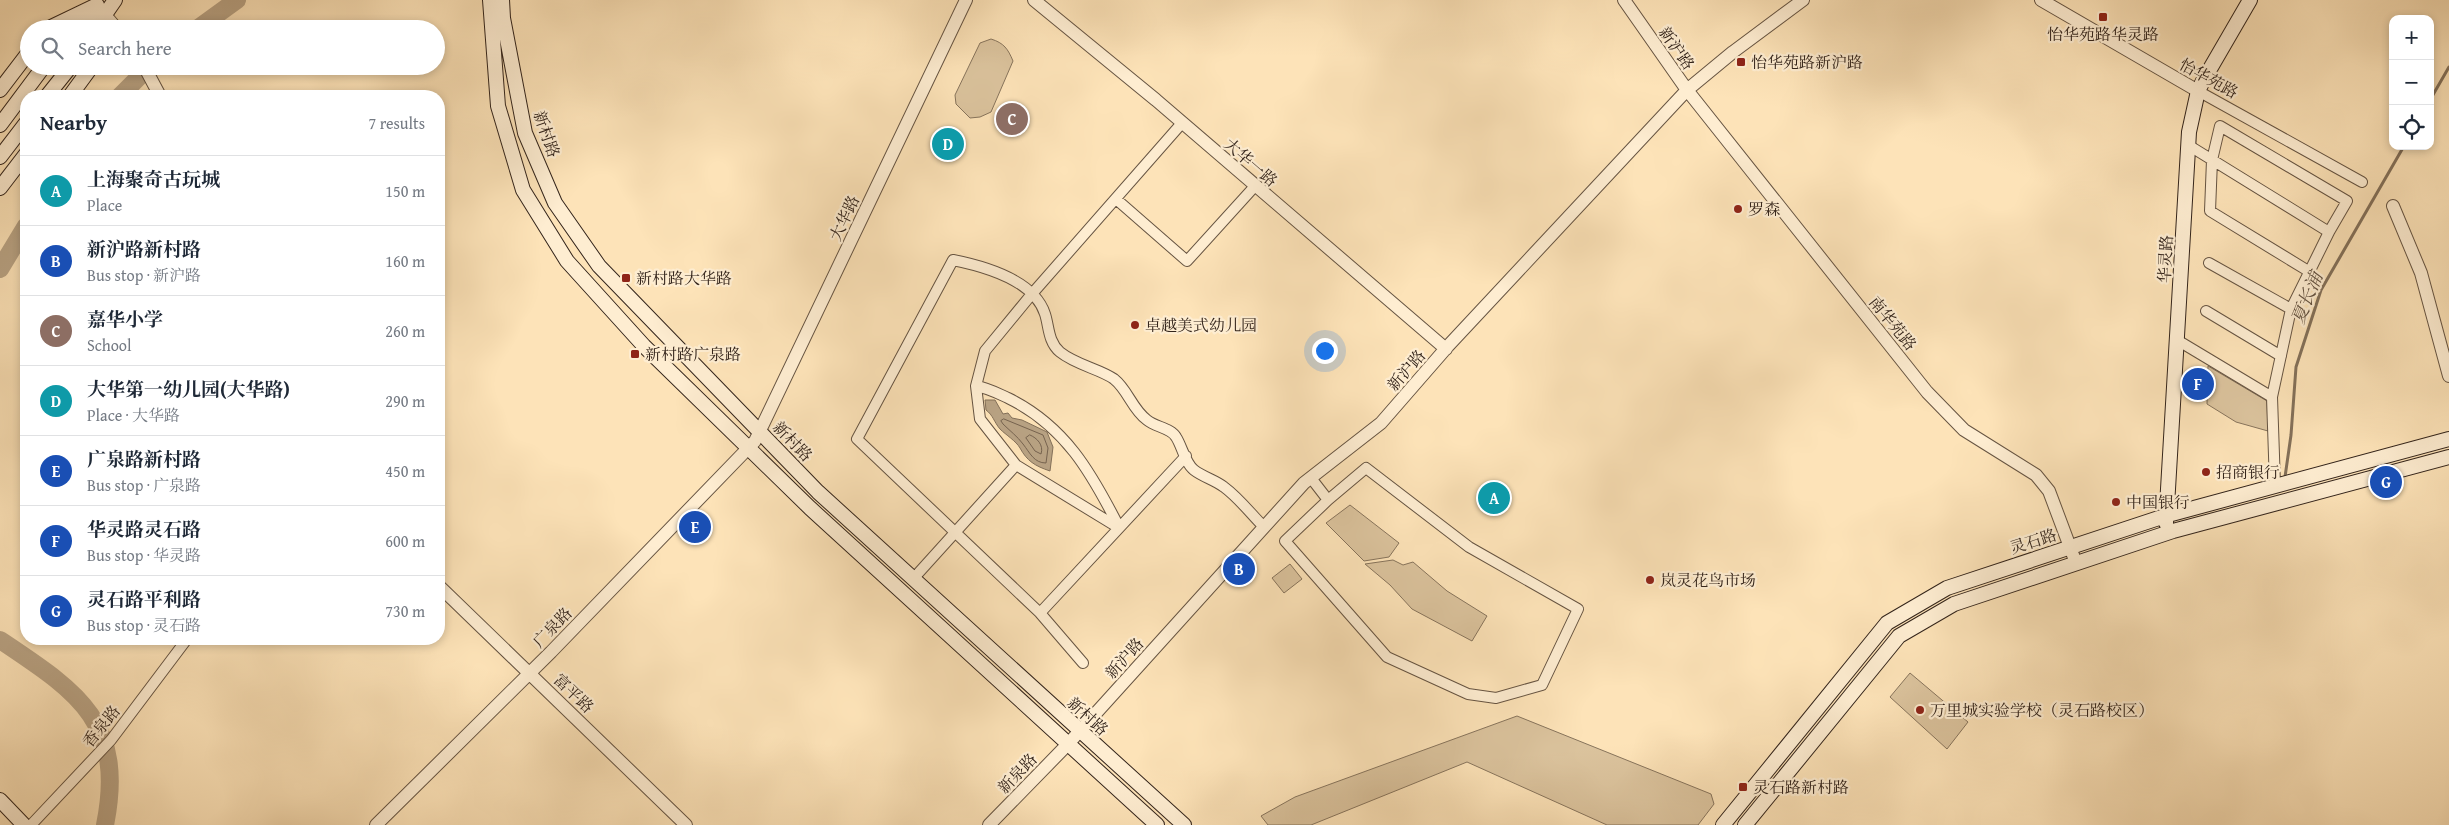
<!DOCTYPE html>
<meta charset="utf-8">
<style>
body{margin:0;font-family:"Gentium Book Plus","Noto Serif SC",serif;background:#f6f6f7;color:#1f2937}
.controls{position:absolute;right:15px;top:15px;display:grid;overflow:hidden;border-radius:10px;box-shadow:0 2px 8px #0003}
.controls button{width:45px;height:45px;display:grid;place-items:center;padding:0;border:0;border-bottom:1px solid #e0e1e3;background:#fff;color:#1f2937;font:25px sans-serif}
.you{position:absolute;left:1324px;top:350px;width:18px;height:18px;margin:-12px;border:4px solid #fff;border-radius:50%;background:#1a73e8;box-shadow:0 0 0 8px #1a73e833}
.badge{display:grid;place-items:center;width:32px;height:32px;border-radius:50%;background:#0b8043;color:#fff;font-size:16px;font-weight:700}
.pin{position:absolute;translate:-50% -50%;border:2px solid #fff;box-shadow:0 1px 5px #0006}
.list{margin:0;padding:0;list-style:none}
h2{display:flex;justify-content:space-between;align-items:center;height:65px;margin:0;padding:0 20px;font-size:21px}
h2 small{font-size:16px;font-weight:400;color:#747a83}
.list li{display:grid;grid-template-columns:32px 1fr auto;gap:15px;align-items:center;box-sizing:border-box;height:70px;padding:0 20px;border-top:1px solid #e0e1e3}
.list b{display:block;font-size:19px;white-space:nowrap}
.list p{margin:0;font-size:16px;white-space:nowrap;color:#747a83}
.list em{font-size:16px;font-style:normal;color:#747a83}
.icon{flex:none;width:28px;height:28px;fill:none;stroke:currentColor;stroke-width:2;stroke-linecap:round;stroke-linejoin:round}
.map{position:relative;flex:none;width:2449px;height:825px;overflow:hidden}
.search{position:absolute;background:#fff;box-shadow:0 2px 8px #0003;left:20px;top:20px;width:425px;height:55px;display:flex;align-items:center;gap:12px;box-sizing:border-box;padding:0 18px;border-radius:28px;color:#747a83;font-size:19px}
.panel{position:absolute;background:#fff;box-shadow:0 2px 8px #0003;left:20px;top:90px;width:425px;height:555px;border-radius:20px}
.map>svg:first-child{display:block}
.green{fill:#dbc39d;stroke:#87745c}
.water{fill:#b8a283;stroke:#837059}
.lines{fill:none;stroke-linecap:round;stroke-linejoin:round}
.shore{stroke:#76634f;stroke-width:1}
.stream{stroke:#837059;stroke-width:3}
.river{stroke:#b8a283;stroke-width:18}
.minor-casing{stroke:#665442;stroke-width:12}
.tertiary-casing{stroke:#665442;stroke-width:14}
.secondary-casing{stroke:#33241b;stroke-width:16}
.minor{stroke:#feedd1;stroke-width:10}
.tertiary{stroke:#feedd1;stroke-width:12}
.secondary{stroke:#feedd1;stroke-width:14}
.poi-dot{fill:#8f2418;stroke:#feedd1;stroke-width:2}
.labels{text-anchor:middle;stroke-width:4.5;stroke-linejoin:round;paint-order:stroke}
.poi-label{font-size:16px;fill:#33241b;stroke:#feedd1;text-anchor:start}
.street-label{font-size:16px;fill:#33241b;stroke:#feedd1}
.water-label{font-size:18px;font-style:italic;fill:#62503f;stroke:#feedd1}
</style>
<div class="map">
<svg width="2449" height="825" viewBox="0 0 2449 825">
<rect width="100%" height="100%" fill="#fde3b8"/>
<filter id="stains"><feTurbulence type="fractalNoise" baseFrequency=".004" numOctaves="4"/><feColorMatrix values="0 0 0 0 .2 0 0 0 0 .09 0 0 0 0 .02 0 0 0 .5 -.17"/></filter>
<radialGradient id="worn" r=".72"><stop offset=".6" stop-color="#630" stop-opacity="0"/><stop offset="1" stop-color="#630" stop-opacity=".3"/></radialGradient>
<path class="green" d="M991 39C1004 43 1008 49 1013 61L991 112 980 117 970 118 956 104 955 95 980 43Z
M2208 366 2267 401 2268 431 2236 422 2207 404Z
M1350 505 1399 543 1389 557 1364 561 1326 523Z
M1393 560 1403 565 1413 562 1447 591 1487 616 1472 641 1412 609 1390 585 1365 564Z
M1290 564 1302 579 1284 593 1272 578Z
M1910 673 1968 722 1947 749 1890 697Z
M1517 716 1711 794 1714 804 1698 825H1607L1467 762 1311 825H1268L1261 816 1295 797Z"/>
<path class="water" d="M985 400H995L1003 414 1008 413 1012 418 1022 420 1047 432 1053 447 1050 471C1035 466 1027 461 1020 448 1016 441 1006 435 1000 429 994 422 993 415 986 410Z"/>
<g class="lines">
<path class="shore" d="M1004 419 1043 435 1048 448 1046 463C1034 463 1030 453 1023 444 1018 437 1009 430 1003 424L1001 421Z
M1030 435C1037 438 1044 445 1041 454L1035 451 1026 438Z"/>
<path class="stream" d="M2430 100 2449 67
M2285 477 2291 435 2296 367 2321 290 2404 146"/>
<path class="river" d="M197 29 237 0
M120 96 150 66
M0 269 26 226
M0 640C76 691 126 721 105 825"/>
<g class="minor-casing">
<path id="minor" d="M2198 91 2362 182
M2188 145 2329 232 2291 309 2272 397 2275 485
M1116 199 1187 261 1255 186
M2209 263 2291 309
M2310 272 2210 211 2212 160 2220 126 2347 201 2329 232
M2206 311 2281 356
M2177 340 2272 397
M976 386C988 388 997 393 1008 398 1065 426 1091 472 1119 527
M1186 456 1040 613 857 439 953 260C983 266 1034 280 1045 314 1049 326 1048 342 1060 352 1076 365 1100 369 1114 379 1128 390 1132 409 1147 420 1155 427 1171 428 1176 437 1182 446 1185 463 1194 470 1203 477 1215 480 1224 487 1239 498 1251 514 1264 527
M1311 478 1328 500 1285 541 1387 657 1468 694 1496 698 1542 685 1578 609 1469 547 1366 468 1328 500
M1119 528 1016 465 980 419 976 386 985 351 1031 295 1182 123
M913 579 1016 465
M1040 613 1083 663
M31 825 111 740 187 639"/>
</g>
<g class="tertiary-casing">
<path id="tertiary" d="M1034 0 1156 100 1446 349
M1624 0 1687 90 1927 392 1964 430 2036 475 2049 491 2076 563
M2041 0 2198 91
M99 8 117 29
M144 66 160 96
M2393 206 2421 273 2449 376
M439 586 686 825
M376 825 551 652 755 441 966 0
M989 825 1068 744 1304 483 1381 423 1448 346 1687 90 1733 52 1803 0"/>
</g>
<g class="secondary-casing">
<path id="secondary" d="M490 0 498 106 523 190 567 261 644 346 810 508 1157 825
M502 0 503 18 525 133 555 203 599 266 818 492 1184 825
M47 29 97 5
M75 29 92 11
M95 29 115 0
M0 90 29 52
M47 96 71 66
M70 96 92 66
M0 125 44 66
M0 157 26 123
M0 188 26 154
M2166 523 2189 132 2198 91 2203 81 2250 0
M0 800 24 825
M1723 825 1887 623 1947 588 2168 515 2449 439
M1745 825 1899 636 1954 604 2173 531 2449 457"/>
</g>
<use href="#minor" class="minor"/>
<use href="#tertiary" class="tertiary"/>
<use href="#secondary" class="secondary"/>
</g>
<g class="poi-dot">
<rect x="2098" y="12" width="10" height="10" rx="2.5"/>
<rect x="1736" y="57" width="10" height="10" rx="2.5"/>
<circle cx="1738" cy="209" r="5"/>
<rect x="621" y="273" width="10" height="10" rx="2.5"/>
<circle cx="1135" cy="325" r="5"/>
<rect x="630" y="349" width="10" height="10" rx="2.5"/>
<circle cx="2206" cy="472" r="5"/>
<circle cx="2116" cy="502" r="5"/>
<circle cx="1650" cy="580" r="5"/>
<circle cx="1920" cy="710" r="5"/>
<rect x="1738" y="782" width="10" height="10" rx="2.5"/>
</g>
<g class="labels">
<g class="poi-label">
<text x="2103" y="40" text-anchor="middle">怡华苑路华灵路</text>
<text x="1751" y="68">怡华苑路新沪路</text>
<text x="1748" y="215">罗森</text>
<text x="636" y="284">新村路大华路</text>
<text x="1145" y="331">卓越美式幼儿园</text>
<text x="645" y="360">新村路广泉路</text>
<text x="2216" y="478">招商银行</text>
<text x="2126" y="508">中国银行</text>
<text x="1660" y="586">岚灵花鸟市场</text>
<text x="1930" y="716">万里城实验学校（灵石路校区）</text>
<text x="1753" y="793">灵石路新村路</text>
</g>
<g class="street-label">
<text transform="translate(1677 48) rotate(55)" y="6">新沪路</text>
<text transform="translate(2209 78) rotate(29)" y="6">怡华苑路</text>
<text transform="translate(547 134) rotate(71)" y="6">新村路</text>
<text transform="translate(1251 162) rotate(41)" y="6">大华一路</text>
<text transform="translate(844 218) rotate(-65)" y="6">大华路</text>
<text transform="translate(2165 259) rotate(-87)" y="6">华灵路</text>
<text transform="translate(1893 323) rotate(51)" y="6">南华苑路</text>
<text transform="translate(1406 370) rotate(-49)" y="6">新沪路</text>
<text transform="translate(793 441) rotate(46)" y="6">新村路</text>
<text transform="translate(2033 541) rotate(-18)" y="6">灵石路</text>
<text transform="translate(552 627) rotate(-46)" y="6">广泉路</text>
<text transform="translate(1124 658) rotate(-48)" y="6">新沪路</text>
<text transform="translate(574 693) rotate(44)" y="6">富平路</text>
<text transform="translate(1088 716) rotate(42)" y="6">新村路</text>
<text transform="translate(101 726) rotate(-51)" y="6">香泉路</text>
<text transform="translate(1017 773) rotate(-46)" y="6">新泉路</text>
</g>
<g class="water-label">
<text transform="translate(2307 298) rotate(-68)" y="6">夏长浦</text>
</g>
</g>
<rect width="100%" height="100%" filter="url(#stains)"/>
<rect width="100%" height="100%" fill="url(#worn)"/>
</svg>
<div class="controls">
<button>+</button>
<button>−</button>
<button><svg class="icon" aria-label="locate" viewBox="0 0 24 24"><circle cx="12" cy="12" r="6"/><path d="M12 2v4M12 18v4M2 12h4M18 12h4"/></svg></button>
</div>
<div class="you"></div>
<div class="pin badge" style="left:1494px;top:498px;background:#0f9aa8">A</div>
<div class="pin badge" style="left:1239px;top:569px;background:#1a4fb4">B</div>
<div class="pin badge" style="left:1012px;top:119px;background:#8d6e63">C</div>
<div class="pin badge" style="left:948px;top:144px;background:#0f9aa8">D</div>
<div class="pin badge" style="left:695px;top:527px;background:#1a4fb4">E</div>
<div class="pin badge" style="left:2198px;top:384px;background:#1a4fb4">F</div>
<div class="pin badge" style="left:2386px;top:482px;background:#1a4fb4">G</div>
<div class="search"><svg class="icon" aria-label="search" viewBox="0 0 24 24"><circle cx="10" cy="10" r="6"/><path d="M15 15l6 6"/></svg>Search here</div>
<section class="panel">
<h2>Nearby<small>7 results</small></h2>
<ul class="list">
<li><span class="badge" style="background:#0f9aa8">A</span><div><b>上海聚奇古玩城</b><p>Place</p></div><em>150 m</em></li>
<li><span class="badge" style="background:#1a4fb4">B</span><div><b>新沪路新村路</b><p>Bus stop · 新沪路</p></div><em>160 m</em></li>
<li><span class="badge" style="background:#8d6e63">C</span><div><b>嘉华小学</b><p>School</p></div><em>260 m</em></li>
<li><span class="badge" style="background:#0f9aa8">D</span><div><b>大华第一幼儿园(大华路)</b><p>Place · 大华路</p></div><em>290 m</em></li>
<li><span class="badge" style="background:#1a4fb4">E</span><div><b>广泉路新村路</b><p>Bus stop · 广泉路</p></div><em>450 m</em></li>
<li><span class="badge" style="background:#1a4fb4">F</span><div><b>华灵路灵石路</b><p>Bus stop · 华灵路</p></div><em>600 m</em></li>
<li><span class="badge" style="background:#1a4fb4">G</span><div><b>灵石路平利路</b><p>Bus stop · 灵石路</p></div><em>730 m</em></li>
</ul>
</section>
</div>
